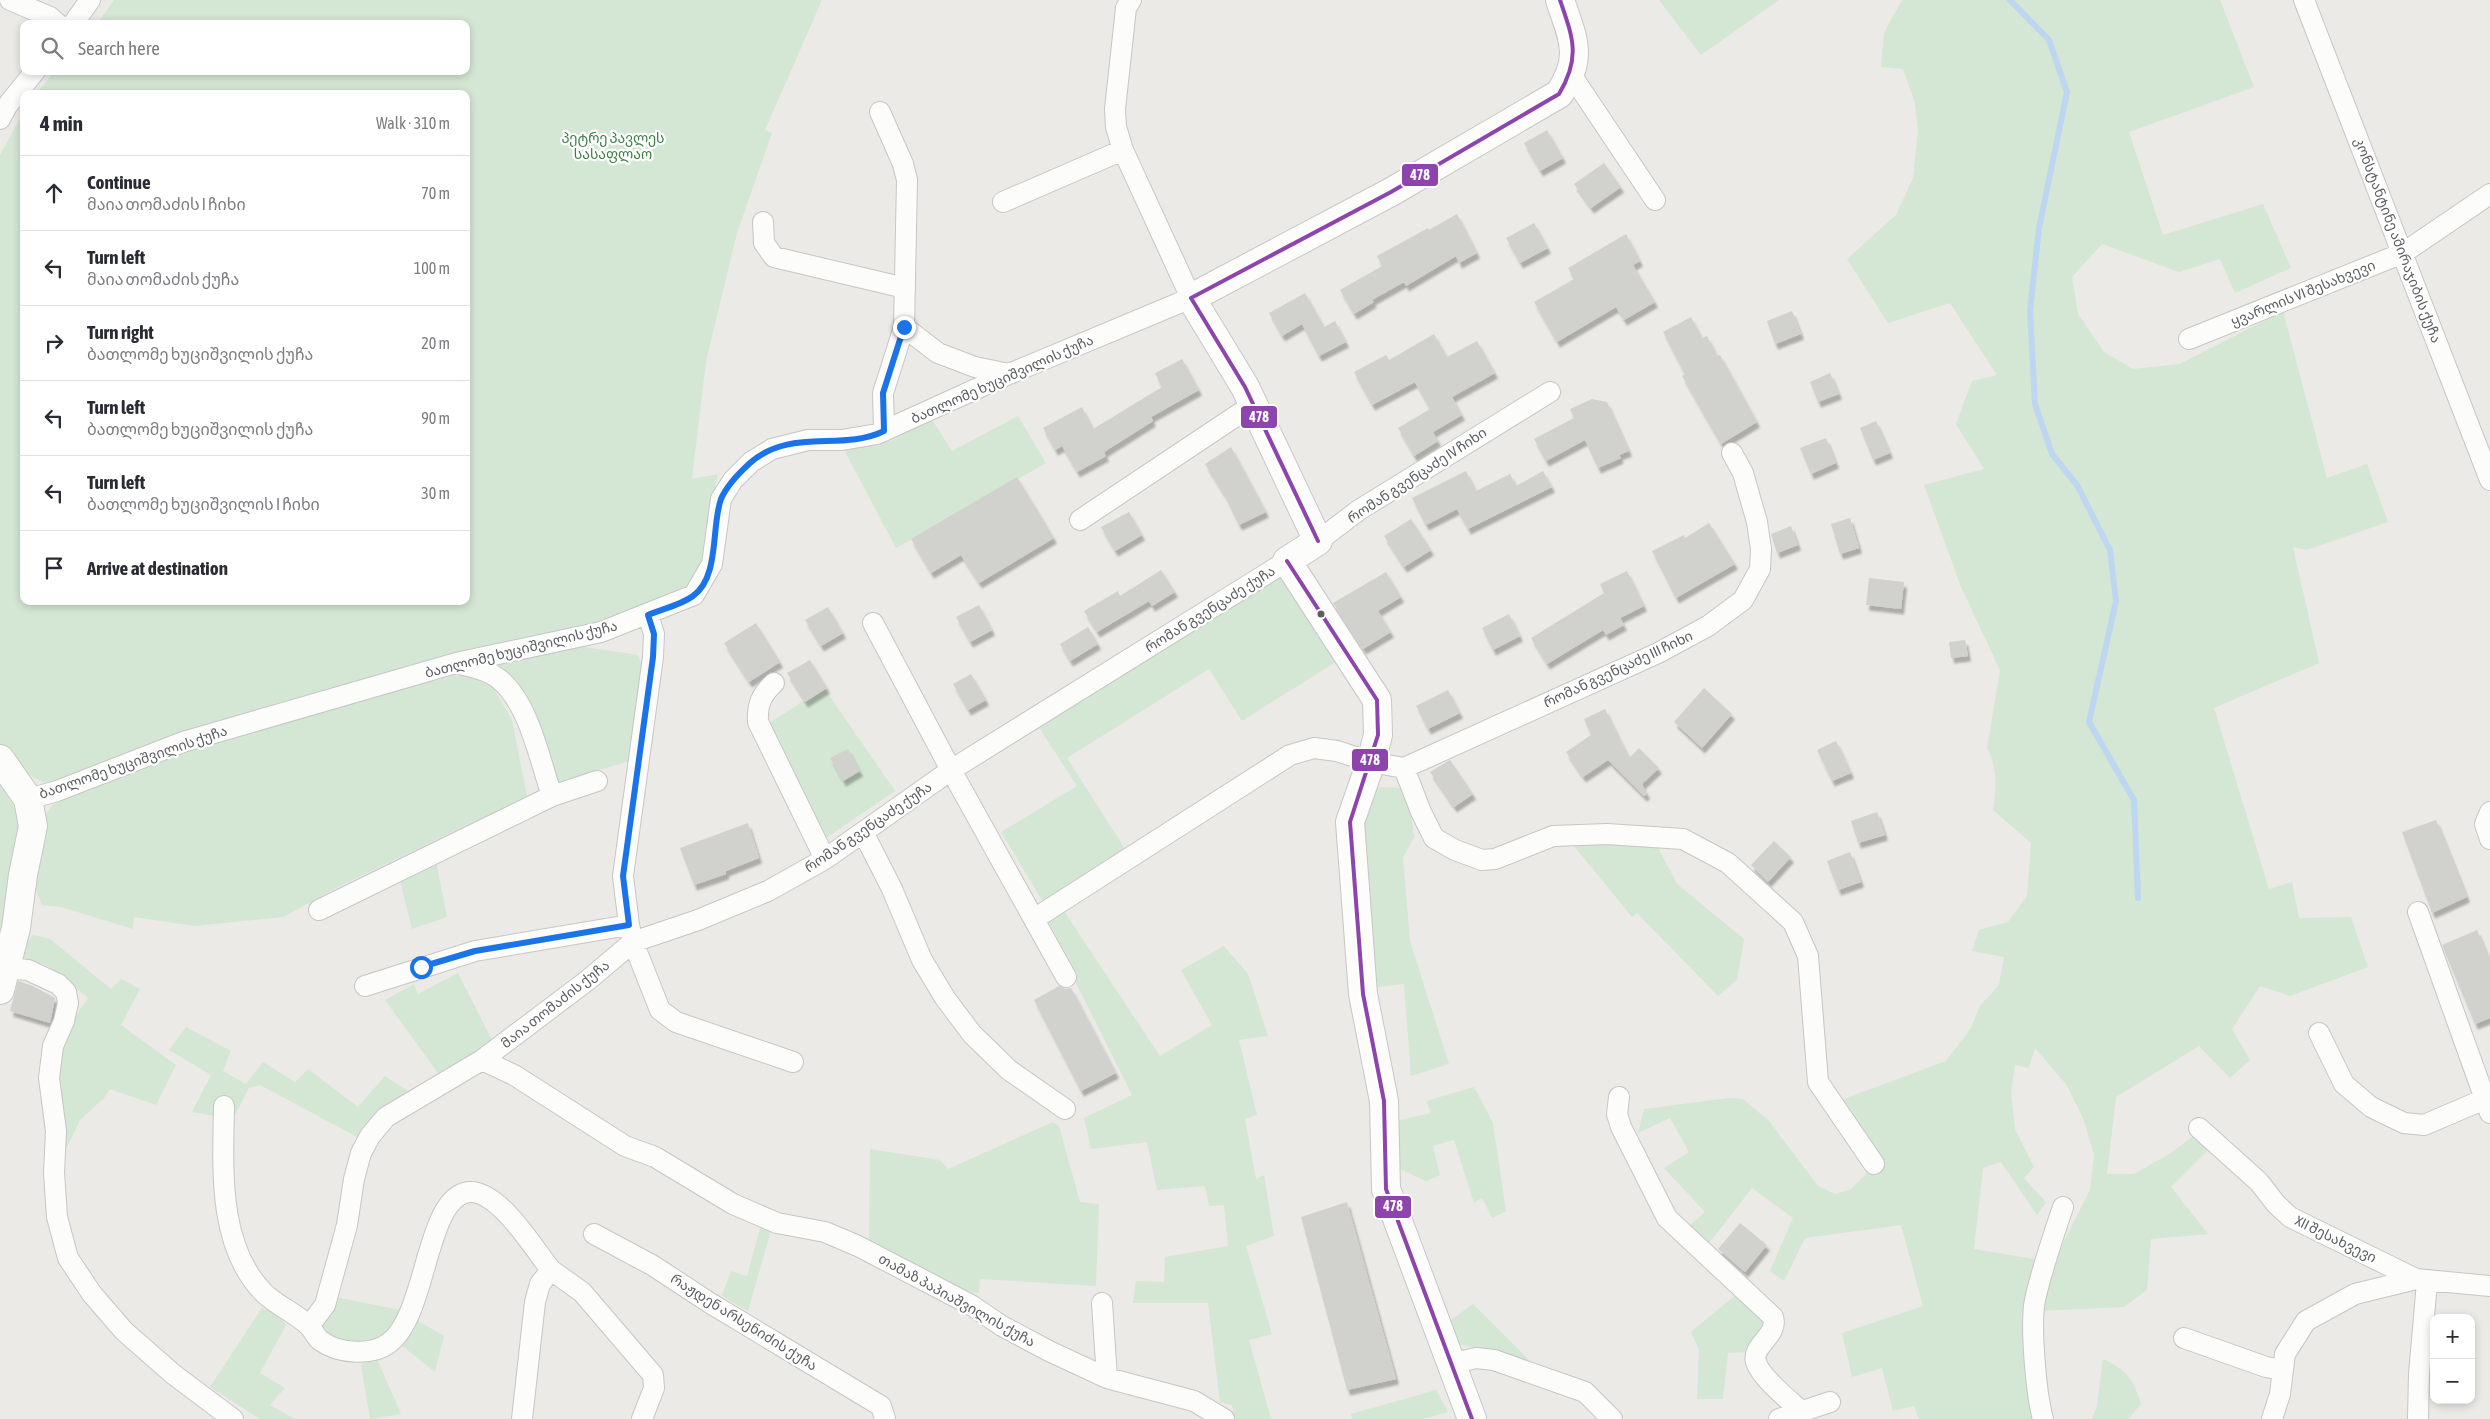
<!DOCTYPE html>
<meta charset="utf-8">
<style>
body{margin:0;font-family:"Asap Condensed","Noto Sans Georgian",sans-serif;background:#f2f2f3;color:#2b2b33}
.controls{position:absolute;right:15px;bottom:15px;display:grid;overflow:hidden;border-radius:10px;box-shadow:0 2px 8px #0003}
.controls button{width:45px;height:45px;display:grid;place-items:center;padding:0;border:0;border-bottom:1px solid #e1e1e2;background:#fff;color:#2b2b33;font:25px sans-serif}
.stop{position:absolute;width:15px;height:15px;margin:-11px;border:4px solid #1a73e8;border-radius:50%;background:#fff}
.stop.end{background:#1a73e8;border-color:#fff;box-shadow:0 1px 5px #0008}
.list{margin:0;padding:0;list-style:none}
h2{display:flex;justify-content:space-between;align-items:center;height:65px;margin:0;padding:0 20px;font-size:21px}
h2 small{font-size:16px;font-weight:400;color:#7c7c81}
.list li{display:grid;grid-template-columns:32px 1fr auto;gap:15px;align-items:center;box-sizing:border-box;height:75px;padding:0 20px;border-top:1px solid #e1e1e2}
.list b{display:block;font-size:19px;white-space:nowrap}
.list p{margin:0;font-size:16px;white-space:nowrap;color:#7c7c81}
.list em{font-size:16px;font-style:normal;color:#7c7c81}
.icon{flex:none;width:28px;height:28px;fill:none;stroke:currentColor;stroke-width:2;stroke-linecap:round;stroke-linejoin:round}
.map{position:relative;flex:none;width:2490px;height:1419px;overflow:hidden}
.search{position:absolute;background:#fff;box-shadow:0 2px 8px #0003;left:20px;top:20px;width:450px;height:55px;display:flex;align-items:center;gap:12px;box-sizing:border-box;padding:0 18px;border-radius:10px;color:#7c7c81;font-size:19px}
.panel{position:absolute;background:#fff;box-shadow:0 2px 8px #0003;left:20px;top:90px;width:450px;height:515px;border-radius:10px}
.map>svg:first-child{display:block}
.green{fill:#d4e6d4}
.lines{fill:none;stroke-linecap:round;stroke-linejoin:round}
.stream{stroke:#bed7f1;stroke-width:6}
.building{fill:#d1d1ce;filter:url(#shadow)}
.street-casing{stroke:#c7c6c6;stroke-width:22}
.secondary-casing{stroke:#c7c7c8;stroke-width:30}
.street{stroke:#fcfcfb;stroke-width:20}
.secondary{stroke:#fcfcfb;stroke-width:28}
.bus-1-casing{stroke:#fff;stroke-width:8}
.bus-1{stroke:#8e44ad;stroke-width:4}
.route{stroke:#1a73e8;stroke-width:6}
.bus-dot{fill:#5c5e62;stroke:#fff;stroke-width:2}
.labels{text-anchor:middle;stroke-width:4.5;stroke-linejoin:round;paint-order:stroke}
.park-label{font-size:14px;fill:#3d8046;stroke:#fff}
.street-label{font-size:14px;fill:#5c5e62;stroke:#fff}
.line-badge{stroke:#fff;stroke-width:2}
.badge-label{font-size:14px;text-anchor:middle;font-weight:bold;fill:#fff}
</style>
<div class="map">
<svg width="2490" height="1419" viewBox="0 0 2490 1419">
<defs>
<filter id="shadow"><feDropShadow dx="3" dy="5.5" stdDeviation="1" flood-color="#0004"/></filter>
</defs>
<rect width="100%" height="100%" fill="#ebeae6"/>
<path class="green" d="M114 0H822L765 130 772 133 737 233 706 361 692 479 718 474 705 532 703 571 684 591 600 623 52 783 43 782 23 772 11 916 0 963V155L24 111V601H466V94H36L55 71H466V24H97Z
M1659 0H1779L1701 55Z
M1902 0H2220L2254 87 2129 132 2163 235 2263 204 2291 268 2235 293 2220 259 2179 272 2102 244 2072 277 2078 314 2104 352 2133 369 2180 364 2283 311 2327 478 2367 464 2388 522 2307 550 2293 547 2319 663 2214 708 2269 889 2292 882 2299 918 2351 917 2368 967 2290 996 2260 986 2232 1029 2250 1060 2230 1078 2199 1046 2116 1097 2107 1174H2134L2171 1153 2197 1133 2213 1145 2171 1187 2208 1234 2151 1239 2147 1290 2124 1307 2038 1311 2052 1265 2090 1190 2094 1155 2083 1118 2066 1084 2035 1048 2029 1068 2015 1065 2011 1093 2015 1129 2034 1167 2024 1178 2046 1202 2037 1215 2001 1162 1983 1168 1974 1249 2040 1260 2029 1391 2032 1419H1919L1914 1406 1893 1411 1882 1368 1852 1377 1842 1333 1923 1306 1901 1225 1805 1238 1784 1281 1770 1271 1793 1218 1752 1188 1706 1247 1688 1227 1705 1212 1664 1168 1689 1152 1670 1118 1638 1133 1644 1109 1729 1098 1743 1099 1769 1121 1818 1186 1835 1194 1851 1189 1868 1172 1836 1102 1946 1061 1971 1028 1980 1006 1999 985 2004 957 1972 951 1979 930 2008 922 2027 896 2031 843 1993 810C1996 790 1998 767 1987 748L2000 670 1961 587 1924 485 1984 469 1956 424 1972 381 1997 375 1950 303 1888 323 1847 259 1896 215 1913 178 1918 131 1915 103 1903 69 1881 67 1884 33Z
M1018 416 1046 463 896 548 843 448 890 441 931 418 952 451Z
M1276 578H1283L1342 658 1242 721 1209 669 1067 758 1127 852 1045 905 1001 832 1077 786 1038 726Z
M572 645 638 655 642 666 633 760 558 782 533 711 516 680 496 665Z
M460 674 488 679 512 720 527 796 336 888 283 917 195 926 134 917 133 929 61 907 42 905 32 879 39 825 53 804 83 787 285 720Z
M824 688 895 791 823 840 768 724Z
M1385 787 1400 788 1410 807 1414 837 1403 858 1410 941 1449 1064 1411 1076 1404 984 1369 988 1360 900 1365 799 1374 788Z
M1569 840 1655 842 1677 884 1744 939 1737 980 1718 996 1637 913 1632 917Z
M436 861 447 917 412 929 400 881Z
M1062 908 1160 1056 1212 1025 1181 970 1224 946 1248 974 1268 1036 1239 1040 1257 1115 1245 1119 1256 1179 1264 1175 1274 1236 1246 1246 1272 1334 1249 1340 1271 1419H1235L1232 1405 1220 1402 1208 1303H1133L1136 1281 1164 1282 1165 1257 1228 1246 1224 1205 1209 1206 1205 1186 1157 1190 1147 1142 1091 1149 1084 1118 1132 1095 1074 979 1077 974 1047 919Z
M33 935 50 939 111 989 121 979 140 989 121 1025 176 1065 156 1105 110 1089 104 1098 80 1120 66 1149C56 1083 46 1056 88 998L47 965 17 956Z
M458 973 494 1044 441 1077 385 1000 414 984 418 994Z
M186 1027 231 1051 223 1071 246 1084 263 1062 295 1082 308 1069 358 1107 385 1076 411 1093 359 1138 260 1085 249 1088 230 1125 215 1116 192 1112 211 1075 169 1050Z
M1474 1087 1493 1123 1506 1211 1492 1218 1482 1198 1474 1203 1454 1140 1433 1146 1440 1175 1426 1181 1389 1164 1391 1122 1431 1113 1426 1101Z
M1053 1122 1059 1126 1080 1202 1099 1204 1096 1286 980 1279 979 1293 950 1290 869 1246 870 1149 940 1160 948 1169Z
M762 1221 773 1223 748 1311 722 1296 731 1271 747 1276Z
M1738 1293 1769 1320 1749 1352 1728 1353 1723 1399H1697L1699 1350 1691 1332Z
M335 1297 405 1311 381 1341C362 1343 337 1344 323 1329L325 1317Z
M1473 1304 1534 1365 1456 1343 1440 1328Z
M262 1308 277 1313 286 1325 260 1373 285 1388 270 1405 295 1419H260L210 1387Z
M418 1321 444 1336 435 1372 401 1345 414 1331Z
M377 1359 401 1414 370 1419 361 1364Z
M2103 1359C2127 1370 2133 1378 2141 1404L2128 1419H2092L2097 1406Z
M1436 1390 1448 1412 1423 1419H1352L1351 1414Z"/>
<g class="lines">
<path class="stream" d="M2010 0 2049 40 2067 92 2039 228 2030 311 2035 404 2052 454 2077 485 2110 550 2116 601 2089 722 2134 800 2138 898"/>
</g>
<path class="building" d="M1547 130 1563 158 1540 171 1524 143Z
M1604 163 1621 187 1591 208 1574 184Z
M1457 214 1477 253 1459 263 1456 256 1406 286 1404 282 1372 300 1374 302 1354 314 1340 290 1382 266 1377 256 1428 228 1429 230Z
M1534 223 1548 248 1520 263 1506 238Z
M1626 234 1640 261 1633 265 1655 302 1624 320 1616 307 1557 342 1534 302 1574 279 1568 268Z
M1305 293 1324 327 1335 321 1346 342 1319 356 1302 324 1282 336 1269 313Z
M1792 311 1801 334 1775 344 1767 321Z
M1691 317 1702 338 1707 336 1717 356 1720 355 1757 422 1721 444 1682 376 1685 374 1663 332Z
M1434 334 1447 357 1477 341 1495 373 1452 397 1462 415 1433 432 1438 441 1414 456 1398 428 1430 409 1415 382 1372 405 1354 372 1386 355 1389 360Z
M1182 359 1199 390 1151 417 1153 421 1104 452 1106 456 1077 472 1062 446 1055 450 1043 428 1082 407 1093 429 1162 387 1155 373Z
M1830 373 1839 394 1818 402 1810 382Z
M1592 399 1607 402 1629 451 1619 455 1621 458 1598 468 1585 440 1546 461 1534 439 1574 418 1570 409Z
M1876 421 1890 453 1873 460 1860 428Z
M1826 438 1836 463 1811 474 1800 448Z
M1231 447 1266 512 1239 525 1224 494 1205 464Z
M1466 471 1476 491 1510 474 1516 486 1543 471 1552 487 1468 529 1457 509 1426 525 1412 498Z
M1017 477 1054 538 979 583 961 555 931 573 911 539Z
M1129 512 1142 535 1115 551 1101 527Z
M1850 518 1859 548 1840 554 1831 524Z
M1411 519 1431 550 1404 567 1384 536Z
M1709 523 1735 564 1676 598 1652 551 1684 535 1685 538Z
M1791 526 1798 545 1777 553 1771 534Z
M1161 570 1175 592 1152 606 1149 601 1097 632 1084 611 1118 591 1120 596Z
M1627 571 1644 606 1620 618 1624 625 1606 635 1603 630 1547 664 1531 638 1604 593 1600 584Z
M1386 572 1401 597 1378 611 1391 632 1363 649 1333 603Z
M1869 578 1904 582 1901 609 1866 605Z
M979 605 992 630 970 642 956 617Z
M828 607 843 633 821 646 805 620Z
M1509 614 1520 636 1493 650 1482 628Z
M756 623 780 662 749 682 724 643Z
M1088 627 1098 644 1070 661 1060 644Z
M1965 640 1968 656 1951 658 1949 642Z
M810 660 827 688 805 702 787 673Z
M971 674 986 700 968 710 953 684Z
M1704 688 1732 714 1702 748 1674 722Z
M1448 690 1460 713 1428 729 1416 706Z
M1605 709 1629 758 1639 748 1659 768 1642 784 1647 794 1644 796 1608 760 1583 777 1566 752 1591 735 1584 719Z
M1836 741 1851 773 1832 781 1817 750Z
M848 749 860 771 843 781 830 758Z
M1450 760 1473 794 1454 807 1430 772Z
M1877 812 1885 835 1858 843 1851 821Z
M2436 820 2467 897 2432 913 2402 832Z
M748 823 759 858 726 871V874L694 885 680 848Z
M1774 841 1791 857 1768 882 1751 865Z
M1850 852 1861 882 1838 890 1827 861Z
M2477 930 2490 961V1018L2475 1024 2442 945Z
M18 981 33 986 55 998 50 1023 10 1011Z
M1059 986 1065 989 1071 988 1116 1073 1081 1091 1034 1000Z
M1347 1202 1396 1379 1347 1390 1301 1217Z
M1740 1223 1767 1245 1745 1272 1718 1249Z"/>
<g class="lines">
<g class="street-casing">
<path id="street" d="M10 0 50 17 58 24
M2304 0 2490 480
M73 24 90 0
M1572 76 1655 200
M880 112 903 164 907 180 904 327 883 393 884 431
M0 119 7 106 35 71
M1003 202 1123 150
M763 222 764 243 774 257 905 288
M904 327 938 353 975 367 1009 374
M2189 339 2403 253 2490 194
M1080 520 1254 404
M1318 541 1359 510 1550 392
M873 623 951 770 1066 977
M459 664C472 667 488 670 499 679 529 703 540 761 552 796
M774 683C761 695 757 705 758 722L825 859
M1404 768 1421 812 1434 838 1455 850 1482 860 1495 859 1553 836 1607 834 1683 839 1728 863 1793 922 1808 956 1818 1082 1874 1164
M28 799 57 791 183 742 456 663 601 632 694 595 712 564 721 499 733 480 751 462 772 449 808 440H842L877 434 1009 374 1191 298 1123 150 1116 127 1115 109 1126 8 1131 0
M2490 812 2485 824 2490 839
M863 832 892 889 922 960 945 998 972 1034 1009 1070 1065 1109
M319 910 552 796 597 781
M2418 912 2490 1113
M1034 919 1290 755 1314 748 1337 751 1371 762 1404 768 1658 653 1708 626 1743 600 1760 569 1761 549 1757 522 1743 473 1732 453
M6 968 28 970 58 984 66 992 68 1003 64 1021 53 1046 49 1078 56 1131 54 1173 57 1217 68 1258 92 1294 124 1331 173 1374 233 1419
M365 986 475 951 629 925
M2319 1033 2344 1084 2371 1107 2404 1123 2424 1125 2485 1099
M482 1060 514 1075 625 1146 655 1157 733 1204 777 1223 825 1232 858 1246 971 1305 1002 1326 1049 1351 1107 1378 1194 1401 1224 1419
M793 1062 676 1022 660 1010 633 942 698 920 768 891 825 859 951 770 1287 561
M1619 1097 1617 1114 1621 1127 1667 1218 1773 1317C1779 1336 1751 1345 1756 1362 1761 1378 1789 1400 1801 1411
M224 1106C223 1166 217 1246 264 1293 277 1306 296 1313 309 1326 314 1331 316 1338 321 1341 339 1354 372 1356 389 1343 428 1314 425 1197 469 1192 499 1190 534 1249 551 1270L540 1284 535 1302 522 1419
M2199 1128 2259 1182 2276 1204 2290 1217 2416 1279 2490 1286
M594 1234 652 1265 710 1303 881 1406 885 1419
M551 1270 582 1292 653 1375 654 1388 642 1419
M1102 1303 1107 1378
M309 1326 325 1305 347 1225 354 1179 361 1153 370 1136 386 1117 482 1060 588 980 633 942 629 925 623 876 653 657 654 634 648 615
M2184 1338 2266 1367 2283 1370
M1451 1364 1476 1358 1494 1360 1585 1392 1612 1419
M1779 1419 1830 1402
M2043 1419C2036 1394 2030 1324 2035 1300 2042 1268 2053 1237 2063 1207
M2272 1419 2280 1394 2285 1354 2306 1321 2355 1294 2416 1279
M2418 1419 2419 1374 2427 1282"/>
</g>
<g class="secondary-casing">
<path id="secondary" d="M0 759 28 799 33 826 23 875 16 928 0 990
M1472 1419 1386 1189 1384 1101 1363 994 1350 822 1371 762 1378 735 1377 700 1287 561 1318 541 1245 387 1191 298 1391 192 1559 94C1584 57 1573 39 1560 0"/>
</g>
<use href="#street" class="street"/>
<use href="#secondary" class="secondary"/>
<g class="bus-1-casing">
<path id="bus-1" d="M1191 298 1391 192 1559 94C1581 57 1573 38 1560 0
M1191 298 1245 387 1318 541
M1287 561 1377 700 1378 735 1350 822 1363 994 1384 1101 1386 1189 1472 1419"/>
</g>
<use href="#bus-1" class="bus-1"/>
</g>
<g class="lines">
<path class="route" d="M421 967 475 951 629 925 623 876 653 657 654 634 648 615C662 609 681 605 693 596 720 577 711 526 721 499 727 485 739 473 750 463 791 427 841 452 884 431L883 393 904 327"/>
</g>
<circle class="bus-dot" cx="1321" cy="614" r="4.5"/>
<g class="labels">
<g class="park-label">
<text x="613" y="143">პეტრე პავლეს<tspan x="613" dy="16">სასაფლაო</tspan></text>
</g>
<g class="street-label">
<text transform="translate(2398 240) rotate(69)" y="5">კონსტანტინე ამირაჯიბის ქუჩა</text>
<text transform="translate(2303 293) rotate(-22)" y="5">ყვარლის VI შესახვევი</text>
<text transform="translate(1002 379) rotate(-24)" y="5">ბათლომე ხუციშვილის ქუჩა</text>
<text transform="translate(1417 475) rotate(-33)" y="5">რომან გვენცაძე IV ჩიხი</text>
<text transform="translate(1210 609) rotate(-32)" y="5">რომან გვენცაძე ქუჩა</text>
<text transform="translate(521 649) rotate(-14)" y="5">ბათლომე ხუციშვილის ქუჩა</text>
<text transform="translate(1618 669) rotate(-25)" y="5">რომან გვენცაძე III ჩიხი</text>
<text transform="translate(133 762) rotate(-19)" y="5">ბათლომე ხუციშვილის ქუჩა</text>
<text transform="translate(868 827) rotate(-34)" y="5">რომან გვენცაძე ქუჩა</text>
<text transform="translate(555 1004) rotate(-38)" y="5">მაია თომაძის ქუჩა</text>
<text transform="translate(2336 1239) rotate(26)" y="5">XII შესახვევი</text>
<text transform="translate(957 1300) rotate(29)" y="5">თამაზ პაპიაშვილის ქუჩა</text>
<text transform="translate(744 1322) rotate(32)" y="5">რაჟდენ არსენიძის ქუჩა</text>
</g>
</g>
<g class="line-badge">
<rect x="1401" y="163" width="38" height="24" rx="5" fill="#8e44ad"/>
<rect x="1240" y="405" width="38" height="24" rx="5" fill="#8e44ad"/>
<rect x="1351" y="748" width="38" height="24" rx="5" fill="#8e44ad"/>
<rect x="1374" y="1195" width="38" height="24" rx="5" fill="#8e44ad"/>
</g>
<g class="badge-label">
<text x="1420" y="180">478</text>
<text x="1259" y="422">478</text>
<text x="1370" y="765">478</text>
<text x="1393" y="1211">478</text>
</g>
</svg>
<div class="controls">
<button>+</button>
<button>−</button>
</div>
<div class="stop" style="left:421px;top:967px"></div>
<div class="stop end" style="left:904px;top:327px"></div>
<div class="search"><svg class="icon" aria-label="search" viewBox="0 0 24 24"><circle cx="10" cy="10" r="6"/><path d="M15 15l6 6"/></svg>Search here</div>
<section class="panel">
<h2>4 min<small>Walk · 310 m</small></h2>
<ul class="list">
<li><svg class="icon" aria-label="ahead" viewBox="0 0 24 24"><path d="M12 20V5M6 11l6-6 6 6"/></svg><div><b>Continue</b><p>მაია თომაძის I ჩიხი</p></div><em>70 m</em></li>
<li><svg class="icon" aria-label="left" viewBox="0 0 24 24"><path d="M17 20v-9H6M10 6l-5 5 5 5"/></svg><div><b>Turn left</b><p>მაია თომაძის ქუჩა</p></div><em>100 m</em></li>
<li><svg class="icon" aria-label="right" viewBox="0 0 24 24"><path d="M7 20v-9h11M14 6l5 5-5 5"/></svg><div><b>Turn right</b><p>ბათლომე ხუციშვილის ქუჩა</p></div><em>20 m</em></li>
<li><svg class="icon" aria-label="left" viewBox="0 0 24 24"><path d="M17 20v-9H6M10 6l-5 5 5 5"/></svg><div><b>Turn left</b><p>ბათლომე ხუციშვილის ქუჩა</p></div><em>90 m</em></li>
<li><svg class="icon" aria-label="left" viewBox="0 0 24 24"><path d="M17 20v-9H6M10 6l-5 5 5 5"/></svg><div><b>Turn left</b><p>ბათლომე ხუციშვილის I ჩიხი</p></div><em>30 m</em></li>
<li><svg class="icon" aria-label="arrive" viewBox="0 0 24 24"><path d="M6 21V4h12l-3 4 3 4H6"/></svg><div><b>Arrive at destination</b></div></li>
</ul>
</section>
</div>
